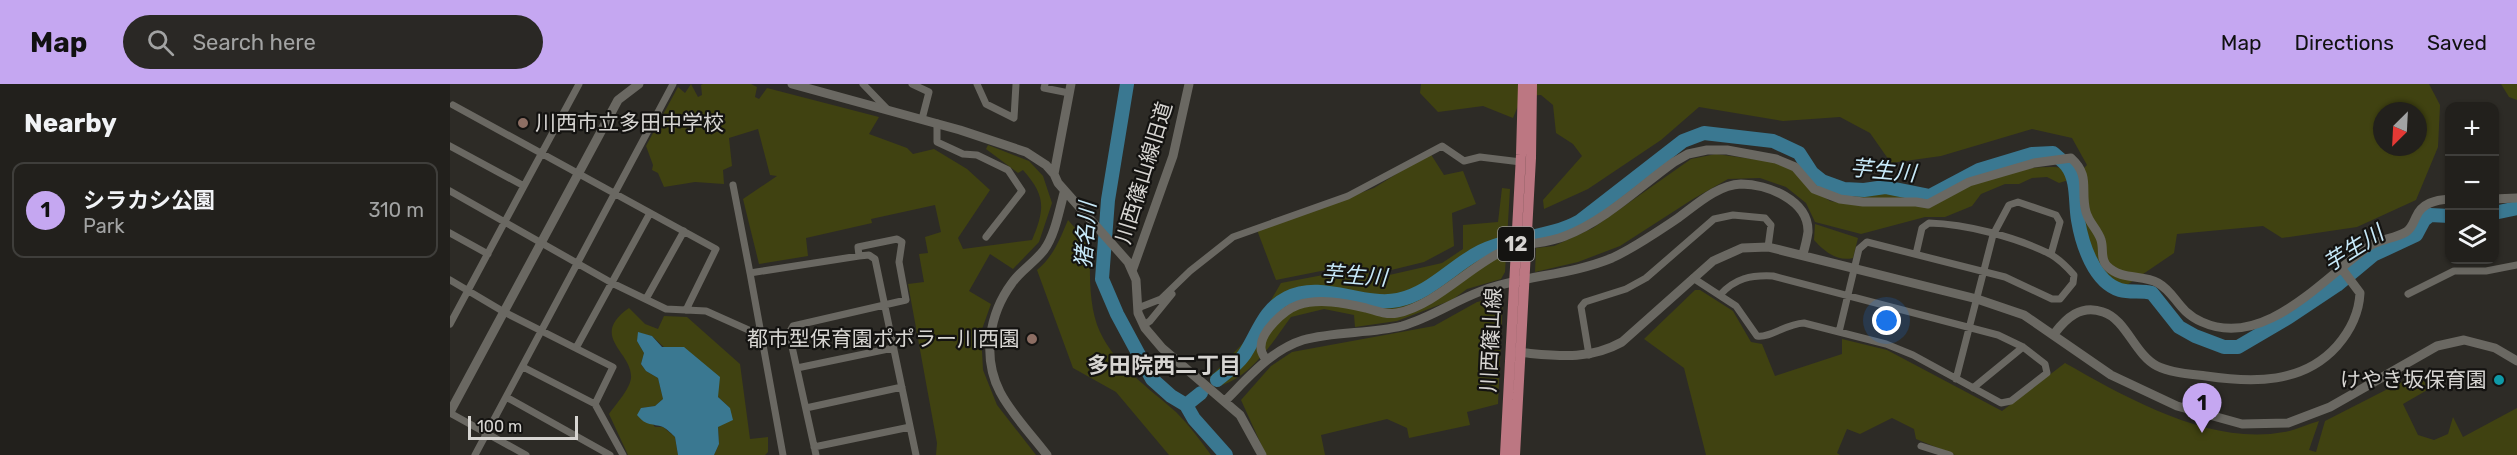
<!DOCTYPE html>
<meta charset="utf-8">
<style>
body{margin:0;font-family:Rubik,"Noto Sans JP",sans-serif;background:#2a2825;color:#f1f3f6}
.controls{position:absolute;right:18px;top:18px;display:grid;overflow:hidden;border-radius:12px;box-shadow:0 2px 4px #0004}
.controls button{width:54px;height:54px;display:grid;place-items:center;padding:0;border:0;border-bottom:2px solid #3f3e3b;background:#22201c;color:#f1f3f6;font:30px sans-serif}
.compass{position:absolute;left:1923px;top:18px;width:54px;height:54px;border-radius:50%;background:#22201c;box-shadow:0 2px 4px #0004;rotate:204deg}
.scale{position:absolute;left:18px;bottom:15px;width:110px;box-sizing:border-box;padding-left:6px;border:3px solid #d7d5d2;border-top:0;font-size:16px;line-height:21px;white-space:nowrap;color:#d7d5d2;-webkit-text-stroke:4px #141311;paint-order:stroke}
.you{position:absolute;left:1437px;top:237px;width:21px;height:21px;margin:-15px;border:4px solid #fff;border-radius:50%;background:#1a73e8;box-shadow:0 0 0 9px #1a73e833}
.badge{display:grid;place-items:center;width:39px;height:39px;border-radius:50%;background:#c5a7f1;color:#111;font-size:20px;font-weight:700}
.pin{position:absolute;translate:-50% -50px;filter:drop-shadow(0 2px 3px #0008)}
.pin::after{content:'';position:absolute;top:32px;width:21px;height:18px;background:inherit;clip-path:polygon(0 0,100% 0,50% 100%)}
.list{margin:0;padding:0;list-style:none}
h2{display:flex;justify-content:space-between;align-items:center;height:78px;margin:0;padding:0 24px;font-size:26px}
h2 small{font-size:20px;font-weight:400;color:#a2a3a3}
.list li{display:grid;grid-template-columns:39px 1fr auto;gap:18px;align-items:center;box-sizing:border-box;height:96px;margin:0 12px 12px;padding:0 12px;border:2px solid #3f3e3b;border-radius:12px}
.list b{display:block;font-size:22px;white-space:nowrap}
.list p{margin:0;font-size:20px;white-space:nowrap;color:#a2a3a3}
.list em{font-size:20px;font-style:normal;color:#a2a3a3}
.icon{flex:none;width:33px;height:33px;fill:none;stroke:currentColor;stroke-width:2;stroke-linecap:round;stroke-linejoin:round}
.map{position:relative;flex:none;width:2067px;height:371px;overflow:hidden}
header{display:flex;align-items:center;gap:36px;box-sizing:border-box;height:84px;padding:0 30px;background:#c5a7f1;color:#111}
header strong{font-size:28px}
nav{display:flex;gap:33px;margin-inline-start:auto;font-size:21px}
.search{width:420px;height:54px;background:#2a2825;display:flex;align-items:center;gap:15px;box-sizing:border-box;padding:0 21px;border-radius:33px;color:#a2a3a3;font-size:22px}
main{display:flex}
aside{flex:1;background:#22201c}
.map>svg:first-child{display:block}
.green{fill:#404211;fill-rule:evenodd}
.water{fill:#3a7891}
.lines{fill:none;stroke-linecap:round;stroke-linejoin:round}
.river{stroke:#3a7891;stroke-width:14}
.street{stroke:#6a6862;stroke-width:7}
.secondary{stroke:#6a6862;stroke-width:9}
.primary{stroke:#bc7782;stroke-width:10}
.education-dot{fill:#8d6e63;stroke:#141311;stroke-width:2}
.culture-dot{fill:#0f9aa8;stroke:#141311;stroke-width:2}
.labels{text-anchor:middle;stroke-width:4.5;stroke-linejoin:round;paint-order:stroke}
.shield{fill:#141311;stroke:#9c9b98;stroke-width:1.5}
.shield-label{font-size:20px;font-weight:bold;fill:#d7d5d2}
.poi-label{font-size:21px;fill:#d7d5d2;stroke:#141311;text-anchor:end}
.street-label{font-size:21px;fill:#d7d5d2;stroke:#141311}
.water-label{font-size:22px;font-style:italic;fill:#c7e9f9;stroke:#141311}
.neighbourhood-label{font-size:22px;font-weight:bold;fill:#d7d5d2;stroke:#141311}
</style>
<header>
<strong>Map</strong>
<div class="search"><svg class="icon" aria-label="search" viewBox="0 0 24 24"><circle cx="10" cy="10" r="6"/><path d="M15 15l6 6"/></svg>Search here</div>
<nav><a>Map</a><a>Directions</a><a>Saved</a></nav>
</header>
<main>
<aside>
<h2>Nearby<small></small></h2>
<ul class="list">
<li><span class="badge">1</span><div><b>シラカシ公園</b><p>Park</p></div><em>310 m</em></li>
</ul>
</aside>
<div class="map">
<svg width="2067" height="371" viewBox="0 0 2067 371">
<rect width="100%" height="100%" fill="#2d2b26"/>
<path class="green" d="M241 0 248 13 252 11 251 1 253 0H301L307 3 305 13 309 15 317 4 429 33 419 50 457 64 463 70 484 65 517 85 540 106 508 154 513 165 582 156C595 125 596 112 573 86L568 89 536 65 538 61 579 77 593 92 602 119 589 158 563 185 540 170 519 207 541 220 531 248 533 286 547 321 586 371H486L487 359 458 200 474 198 469 170 478 169 475 153 491 148 485 121 421 135 422 139 356 154 358 172 309 180 293 115 327 92 320 91 308 45 279 54 282 82 273 86 274 100 245 98 214 103 208 89 202 86 203 81 196 62 228 3 235 9Z
M971 0H1979L1990 21 1988 63 1966 116 1907 143 1832 154 1813 142 1727 150 1724 169 1671 205 1638 169 1632 137 1621 127 1625 94 1609 99 1597 93 1582 94 1569 100H1555L1531 110 1522 122 1495 133H1475L1411 150 1365 138 1356 119 1336 103 1310 94 1278 95 1243 115 1170 162 1128 178 1085 188 1086 164 1104 162 1143 144 1241 75 1266 70 1324 78 1341 85 1363 106 1380 117 1396 120C1401 116 1406 111 1412 110 1432 106 1465 104 1480 119 1520 101 1559 82 1604 83 1612 83 1621 87 1630 88L1637 81 1622 54 1582 45 1491 72 1441 79 1420 49 1390 33 1333 37 1249 23 1211 56 1138 105 1094 125 1093 116 1132 72 1123 60 1106 49 1103 21 1091 11 1072 12 1063 34 1033 22 988 28 970 9ZM1932 27H1968V63H1932Z
M2051 0H2067V16L2059 13Z
M980 69 994 91 1013 87 1026 120 1002 129 1004 162 974 178 925 190 906 180 826 196 807 146 924 104Z
M1052 104 1060 105 1055 188 1051 195 1017 205 1002 216 947 237 905 243 904 231 874 225 841 233C822 259 803 291 770 302L760 293 800 252 831 199 910 184 926 194 992 179 1013 165V141L1048 138Z
M618 136 640 161C640 188 638 222 650 248 666 282 699 304 726 328 739 341 750 356 761 371H719L666 308 623 284 587 186C603 173 610 155 618 136Z
M1365 140 1408 154 1403 174C1387 178 1374 167 1364 156Z
M1245 206H1250L1283 227 1301 258 1312 260 1325 292 1392 270V255L1437 266 1552 327 1615 279C1677 314 1760 362 1834 348 1846 346 1858 340 1869 337L1859 366 1866 368 1875 337 1969 289 1979 305 1953 320 1968 351 1984 356 1998 350 2003 333 2013 353 2067 324V371H1505L1466 355 1464 345 1442 334 1410 350 1397 345 1387 369 1390 371H1256L1234 284 1194 255Z
M1053 212 1048 320 1017 328 1020 341 959 354 957 344 937 335 871 351 875 371H816L791 316 821 282 842 268 984 242 1027 218Z
M179 224 195 240 208 245 214 232 237 233 290 280 300 355 318 353V368L315 371H264L269 360 268 343 280 324 202 252 189 249 187 257 194 269 191 280 196 287 208 294 213 315 205 322 191 324 205 343H213L225 353 228 371H178L159 330C166 320 180 305 181 294 183 268 138 253 179 224Z"/>
<path class="water" d="M188 248 202 252 212 263H234L270 293 268 313 280 324 283 336 268 343 269 360 264 371H228L225 353C222 350 217 345 213 343 202 339 197 343 187 331L191 324 205 322 213 315 208 294 196 287 191 280 194 269 187 257Z"/>
<g class="lines">
<path class="river" d="M677 0 658 116 652 195 667 230 702 295 721 312 736 321 744 335 776 371
M2044 129 2067 124
M767 296C777 288 787 281 794 271 808 250 813 226 837 214 872 196 911 223 948 216 978 210 1001 184 1026 170 1059 152 1098 155 1130 137L1233 57 1254 49 1323 57 1349 69 1362 89 1372 97 1394 105 1414 106 1435 103 1480 112 1529 86 1582 70 1603 69C1607 73 1614 77 1617 82 1628 96 1625 119 1628 136 1632 160 1644 198 1670 206 1680 209 1692 206 1702 209L1729 243 1745 252 1774 263H1788L1839 233 1887 201 1923 171 1966 151 1974 136 1980 131 2000 132
M736 321 751 309"/>
<path class="street" d="M413 0 438 26
M462 0 479 8 472 35
M527 0 536 20 564 34 566 0
M595 0 594 4 619 9
M3 21 266 165 236 226
M487 39V58L513 70 527 71 558 86 572 107 536 153
M0 62 74 102 129 0
M283 101 300 189 409 172 419 171 425 175 466 371
M0 107 162 199 216 225 256 227 312 252
M0 149 38 170
M300 189 333 371
M1243 194 1286 222 1307 252C1321 254 1335 240 1354 239L1436 260 1463 271 1551 319 1561 317 1597 289 1595 280 1573 263 1548 251 1323 192C1301 191 1285 194 1270 211
M0 196 54 228 163 283 145 320 173 371
M1958 210 2004 187H2036L2067 181
M196 215 234 147
M688 224 711 215 740 187 783 153 898 112 992 62 1014 77 1030 73 1071 78
M0 240 74 102
M694 241 700 237 722 210
M1389 248 1409 165 1417 158 1555 193 1602 215H1610L1623 199 1624 191C1617 183 1609 175 1600 170 1566 153 1516 140 1479 139L1472 144 1466 170
M126 264 200 129
M1139 271 1131 223 1135 218 1176 205 1196 194 1264 135 1283 131 1315 134 1321 141 1318 163
M73 283 145 320
M347 284 443 264
M1506 295 1543 151 1559 121 1568 118 1606 131 1610 138 1601 170
M1523 304 1573 263
M56 313 160 371
M356 324 452 303
M0 329 76 371
M1471 362 1500 371
M364 363 460 343
M25 371 223 0
M366 371 339 249 343 242 456 216 449 178 452 158 447 155 408 163 409 172"/>
<path class="secondary" d="M342 0 510 46 576 68 596 81 604 90
M621 0 604 90 608 99 678 178 686 196 688 229 695 244 712 264 790 331 812 371
M2044 115 2067 114
M682 187 723 72 739 0
M1604 250C1616 234 1631 220 1653 228 1676 235 1685 271 1707 282 1721 289 1740 290 1756 292 1803 299 1853 300 1887 262 1900 247 1909 229 1910 209L1892 185
M1064 268C1103 271 1136 278 1172 258L1263 177 1292 164 1318 163 1527 215 1574 231 1661 291 1727 322 1792 340 1838 339 1880 323 1987 262 2014 256 2045 264 2067 277
M816 276C814 272 811 269 811 264 810 248 834 226 848 221 869 214 894 219 916 224 926 227 937 231 947 229 983 222 1016 186 1049 169 1069 158 1094 161 1115 152 1156 136 1189 103 1224 78L1238 70 1257 66H1277L1326 75 1345 83 1364 105 1390 115 1413 118H1466L1478 120 1519 98 1584 79 1621 74C1641 92 1630 106 1636 128 1639 139 1648 146 1651 156 1654 165 1650 175 1657 182 1672 197 1692 190 1708 199 1726 209 1727 227 1752 238 1814 266 1872 195 1918 163 1929 155 1944 155 1956 148 1962 144 1963 139 1966 133 1972 119 1985 116 2000 115
M775 317C798 294 821 266 853 256 885 247 919 250 952 242 984 233 1011 212 1043 203 1083 191 1123 190 1162 174 1184 164 1207 148 1228 134 1246 121 1267 101 1291 100 1317 100 1359 116 1358 148 1357 155 1355 163 1353 170
M0 328 168 16 189 0
M597 371C582 351 562 331 550 308 532 273 539 230 562 199 571 186 585 178 594 166 605 151 609 127 614 109"/>
<path class="primary" d="M1055 371 1071 71 1073 0
M1065 371 1081 74 1082 0"/>
</g>
<g class="education-dot">
<circle cx="73" cy="39" r="6"/>
<circle cx="582" cy="255" r="6"/>
</g>
<circle class="culture-dot" cx="2049" cy="296" r="6"/>
<g class="labels">
<rect class="shield" x="1048" y="143" width="36" height="34" rx="4.5"/>
<g class="shield-label">
<text x="1066" y="167">12</text>
</g>
<g class="poi-label">
<text x="85" y="46" text-anchor="start">川西市立多田中学校</text>
<text x="570" y="262">都市型保育園ポポラー川西園</text>
<text x="2037" y="303">けやき坂保育園</text>
</g>
<g class="street-label">
<text transform="translate(694 89) rotate(-73)" y="7">川西篠山線旧道</text>
<text transform="translate(1041 256) rotate(-87)" y="7">川西篠山線</text>
</g>
<g class="water-label">
<text transform="translate(1433 86) rotate(5)" y="8">芋生川</text>
<text transform="translate(635 151) rotate(-86)" y="8">猪名川</text>
<text transform="translate(1903 164) rotate(-32)" y="8">芋生川</text>
<text transform="translate(904 191) rotate(4)" y="8">芋生川</text>
</g>
<g class="neighbourhood-label">
<text x="714" y="289">多田院西二丁目</text>
</g>
</g>
</svg>
<div class="controls">
<button>+</button>
<button>−</button>
<button><svg class="icon" aria-label="layers" viewBox="0 0 24 24"><path d="M12 4l9 5-9 5-9-5zM3 14l9 5 9-5"/></svg></button>
</div>
<svg class="compass" viewBox="-18 -18 36 36"><path d="M0-13l5 13h-10z" fill="#e53935"/><path d="M0 13l5-13h-10z" fill="#a2a3a3"/></svg>
<div class="scale">100 m</div>
<div class="you"></div>
<div class="pin badge" style="left:1752px;top:349px">1</div>
</div>
</main>
